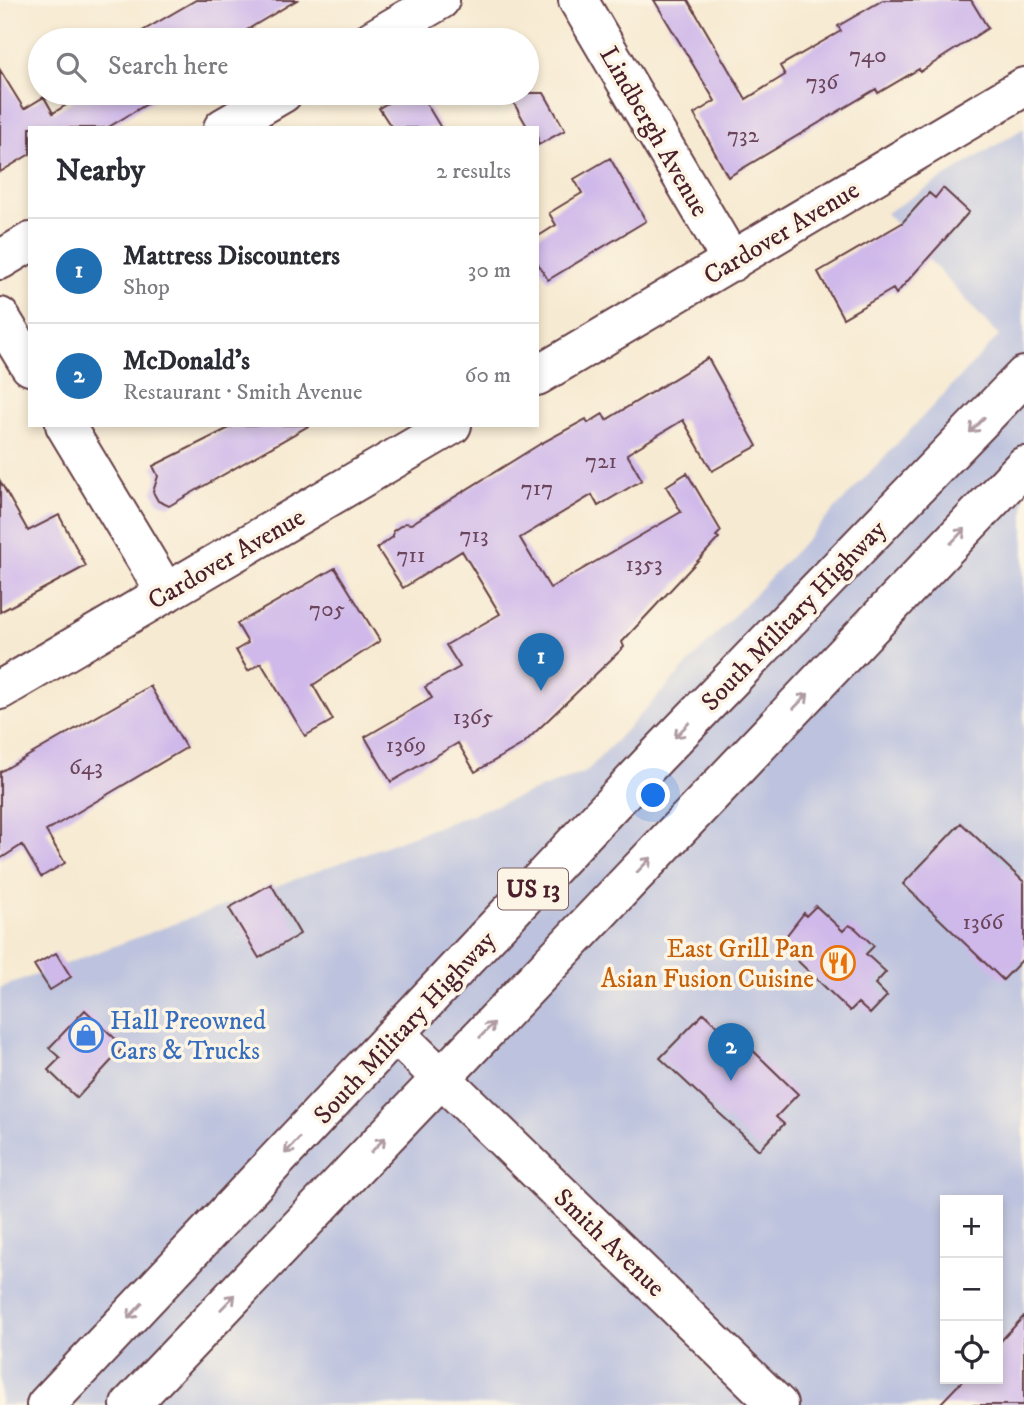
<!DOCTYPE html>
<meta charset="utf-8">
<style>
body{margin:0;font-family:"IM FELL DW Pica",serif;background:#f2f2f3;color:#2b2b33}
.controls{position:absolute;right:21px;bottom:21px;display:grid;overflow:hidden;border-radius:0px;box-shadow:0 4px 10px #0003}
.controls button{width:63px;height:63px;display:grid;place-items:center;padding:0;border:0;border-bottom:2px solid #e1e1e2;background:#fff;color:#2b2b33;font:35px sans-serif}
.you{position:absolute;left:654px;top:796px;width:24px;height:24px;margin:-18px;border:5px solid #fff;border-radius:50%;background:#1a73e8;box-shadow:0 0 0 10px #1a73e833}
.badge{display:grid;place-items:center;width:46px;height:46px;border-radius:50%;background:#1f6fb2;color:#fff;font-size:23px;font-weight:700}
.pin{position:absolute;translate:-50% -58px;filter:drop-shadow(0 2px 4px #0008)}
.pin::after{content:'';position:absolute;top:37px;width:24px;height:21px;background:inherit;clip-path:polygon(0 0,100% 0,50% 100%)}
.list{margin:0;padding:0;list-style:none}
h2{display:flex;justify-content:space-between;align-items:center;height:91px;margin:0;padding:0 28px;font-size:30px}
h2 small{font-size:23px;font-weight:400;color:#7c7c81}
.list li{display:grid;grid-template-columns:46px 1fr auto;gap:21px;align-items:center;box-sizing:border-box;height:105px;padding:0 28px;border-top:2px solid #e1e1e2}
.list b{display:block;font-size:26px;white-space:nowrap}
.list p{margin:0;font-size:23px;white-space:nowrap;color:#7c7c81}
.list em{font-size:23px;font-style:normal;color:#7c7c81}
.icon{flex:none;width:38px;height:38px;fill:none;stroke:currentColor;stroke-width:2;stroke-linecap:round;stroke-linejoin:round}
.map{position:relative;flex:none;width:1024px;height:1405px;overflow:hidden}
.search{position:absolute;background:#fff;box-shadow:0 4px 10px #0003;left:28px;top:28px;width:511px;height:77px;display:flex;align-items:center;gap:18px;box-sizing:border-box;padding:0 24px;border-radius:38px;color:#7c7c81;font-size:26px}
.panel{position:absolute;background:#fff;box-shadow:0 4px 10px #0003;left:28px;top:126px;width:511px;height:301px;border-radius:0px}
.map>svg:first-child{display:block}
.industrial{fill:#bdc3de;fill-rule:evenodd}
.building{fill:#cfb8ea}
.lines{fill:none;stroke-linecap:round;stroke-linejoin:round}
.minor-casing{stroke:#643d44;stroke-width:42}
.major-casing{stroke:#643d44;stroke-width:42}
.minor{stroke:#fff;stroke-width:38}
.major{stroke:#fff;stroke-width:38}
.oneway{stroke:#ae9aa0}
.labels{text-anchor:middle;stroke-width:7;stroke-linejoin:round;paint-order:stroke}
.number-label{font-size:23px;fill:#6b455b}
.shield{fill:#fcf5e5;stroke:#7f5f63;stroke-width:2}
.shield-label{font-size:24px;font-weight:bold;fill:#4a1f2b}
.street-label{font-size:26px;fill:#4a1f2b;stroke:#fcf5e5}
.food-label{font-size:26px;fill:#c56008;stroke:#fcf5e5;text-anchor:end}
.shop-label{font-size:26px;fill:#366cbe;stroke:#fcf5e5;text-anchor:start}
</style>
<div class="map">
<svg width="1024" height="1405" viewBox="0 0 1024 1405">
<rect width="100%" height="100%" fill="#fcf5e5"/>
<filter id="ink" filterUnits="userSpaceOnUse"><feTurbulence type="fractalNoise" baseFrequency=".0143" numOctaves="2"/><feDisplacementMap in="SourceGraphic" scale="14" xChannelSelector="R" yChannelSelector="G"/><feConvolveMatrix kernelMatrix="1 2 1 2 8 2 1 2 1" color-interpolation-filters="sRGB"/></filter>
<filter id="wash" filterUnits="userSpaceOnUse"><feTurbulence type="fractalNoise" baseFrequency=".00686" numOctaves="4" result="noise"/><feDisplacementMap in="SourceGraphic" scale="28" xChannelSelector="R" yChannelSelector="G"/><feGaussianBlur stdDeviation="1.57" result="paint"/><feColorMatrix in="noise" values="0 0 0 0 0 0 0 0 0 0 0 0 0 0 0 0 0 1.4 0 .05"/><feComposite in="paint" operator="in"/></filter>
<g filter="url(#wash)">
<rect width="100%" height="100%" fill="#f7ead2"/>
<path class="industrial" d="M1024 128V1405H0V988L586 772 999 336 886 213ZM945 1200H998V1379H945Z"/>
<g id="blocks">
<path class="building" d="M196 0H297L230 40H127Z
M654 0H688L746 99 785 75 780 66 841 31 838 26 883 0H971L988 28 920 72 919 69 878 93 876 89 728 177 694 114 715 101Z
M0 70 24 109 44 97 53 113 86 93H165L107 128H30V154L0 172Z
M405 93H420L441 128H392L379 108Z
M508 93H544L565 130 538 145 537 128H528Z
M610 158 646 221 548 280 537 262V237L556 225 549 213 582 193 574 179Z
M943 188 969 212 896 294 893 289 843 318 818 272 902 223 929 193 935 198Z
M708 358 757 446 712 471 683 420 627 454 642 480 598 506 592 495 520 538 550 588 681 512 666 486 687 473 721 531 716 536 719 538 622 642 624 647 523 744 475 772 458 743 391 782 365 737 432 698 425 687 460 667 446 645 500 614 462 551 403 588 377 548 393 537V531L405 523 411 524 540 444 586 419 588 423 603 414 606 420Z
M235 425H310L169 506 158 501 153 492 158 476 153 466Z
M0 481 28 531 59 515 86 566 0 612Z
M335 568 380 641 313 685 333 720 305 736 261 663 248 671 236 650 248 643 237 624Z
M150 686 186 748 46 831 65 863 41 877 22 845 0 859V772Z
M961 823 1024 882V958L1003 980 903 884Z
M271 884 300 934 259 958 229 908Z
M816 906 843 931 849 925 855 928 874 946 866 954 886 972 875 984 887 996 870 1014 858 1003 850 1011 780 944 804 913 806 916Z
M56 953 71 977 50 990 34 965Z
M85 1010 124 1047 77 1098 48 1070 60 1058 49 1048Z
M704 1013 730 1038 736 1041 739 1037 798 1094 776 1117 784 1124 759 1150 660 1058Z
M1024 1316V1405H939L964 1379H998V1344Z"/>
</g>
</g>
<g filter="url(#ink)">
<use href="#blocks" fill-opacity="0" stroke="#643d44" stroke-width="2"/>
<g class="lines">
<g class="minor-casing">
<path id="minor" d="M578 0 732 262
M372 40 440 0
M223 128 283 93
M0 260 30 242
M0 317 30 366
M537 376 1024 87
M65 425 166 593
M0 690 452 425
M397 1035 778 1405"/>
</g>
<g class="major-casing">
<path id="major" d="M46 1405 657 756 1024 376
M130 1405 1024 466"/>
</g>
<use href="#minor" class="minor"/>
<use href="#major" class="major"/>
</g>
<defs><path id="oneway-shaft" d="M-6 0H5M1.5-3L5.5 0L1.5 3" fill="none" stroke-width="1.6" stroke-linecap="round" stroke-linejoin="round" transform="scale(1.75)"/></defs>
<g class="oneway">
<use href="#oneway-shaft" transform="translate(977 425) rotate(134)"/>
<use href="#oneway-shaft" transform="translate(958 536) rotate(-46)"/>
<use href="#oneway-shaft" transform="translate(801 701) rotate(-46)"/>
<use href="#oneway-shaft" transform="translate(682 730) rotate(134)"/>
<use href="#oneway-shaft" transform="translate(644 865) rotate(-46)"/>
<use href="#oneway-shaft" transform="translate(487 1030) rotate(-46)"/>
<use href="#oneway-shaft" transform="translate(378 1145) rotate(-46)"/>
<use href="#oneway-shaft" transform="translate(292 1146) rotate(133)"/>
<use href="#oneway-shaft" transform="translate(228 1302) rotate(-46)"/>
<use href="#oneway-shaft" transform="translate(135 1311) rotate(133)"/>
</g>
</g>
<defs>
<g id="restaurant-ring" transform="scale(1.75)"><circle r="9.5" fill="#fcf5e5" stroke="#e8710a" stroke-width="1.5"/><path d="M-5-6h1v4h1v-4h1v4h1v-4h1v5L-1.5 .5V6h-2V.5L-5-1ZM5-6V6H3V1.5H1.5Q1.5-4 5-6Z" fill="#e8710a"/></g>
<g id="shop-ring" transform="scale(1.75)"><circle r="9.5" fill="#fcf5e5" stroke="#3f7fe0" stroke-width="1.5"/><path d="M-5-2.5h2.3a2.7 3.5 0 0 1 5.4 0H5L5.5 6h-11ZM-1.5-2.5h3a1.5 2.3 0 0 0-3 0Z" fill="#3f7fe0"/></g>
</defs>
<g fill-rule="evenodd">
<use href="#restaurant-ring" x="838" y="963"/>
<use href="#shop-ring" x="86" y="1035"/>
</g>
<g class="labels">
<g class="number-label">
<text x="868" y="62">740</text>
<text x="822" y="89">736</text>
<text x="743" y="142">732</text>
<text x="601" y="468">721</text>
<text x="537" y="495">717</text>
<text x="474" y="542">713</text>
<text x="411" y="562">711</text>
<text x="644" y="571">1353</text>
<text x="327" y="616">705</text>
<text x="473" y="724">1365</text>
<text x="406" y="752">1369</text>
<text x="86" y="774">643</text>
<text x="983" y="929">1366</text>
</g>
<rect class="shield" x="498" y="868.5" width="70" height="41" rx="5"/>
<g class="shield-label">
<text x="533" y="897">US 13</text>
</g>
<g class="street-label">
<text transform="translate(655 131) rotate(60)" y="9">Lindbergh Avenue</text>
<text transform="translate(781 232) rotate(-31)" y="9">Cardover Avenue</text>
<text transform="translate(226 558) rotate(-30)" y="9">Cardover Avenue</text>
<text transform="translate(793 615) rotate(-46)" y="9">South Military Highway</text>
<text transform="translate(404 1027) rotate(-47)" y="9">South Military Highway</text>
<text transform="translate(610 1242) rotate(44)" y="9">Smith Avenue</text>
</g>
<g class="food-label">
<text x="814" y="957">East Grill Pan<tspan x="814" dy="30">Asian Fusion Cuisine</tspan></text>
</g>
<g class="shop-label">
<text x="110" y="1029">Hall Preowned<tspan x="110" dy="30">Cars &amp; Trucks</tspan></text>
</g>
</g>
</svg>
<div class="controls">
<button>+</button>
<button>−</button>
<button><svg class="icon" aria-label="locate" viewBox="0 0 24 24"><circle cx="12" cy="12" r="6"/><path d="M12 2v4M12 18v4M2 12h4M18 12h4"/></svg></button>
</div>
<div class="you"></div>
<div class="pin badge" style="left:541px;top:691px">1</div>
<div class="pin badge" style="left:731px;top:1081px">2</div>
<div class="search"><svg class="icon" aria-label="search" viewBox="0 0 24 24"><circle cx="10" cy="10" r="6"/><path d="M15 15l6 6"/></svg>Search here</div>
<section class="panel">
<h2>Nearby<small>2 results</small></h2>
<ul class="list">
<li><span class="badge">1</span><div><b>Mattress Discounters</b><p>Shop</p></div><em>30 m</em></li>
<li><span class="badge">2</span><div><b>McDonald's</b><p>Restaurant · Smith Avenue</p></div><em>60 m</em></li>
</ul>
</section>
</div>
